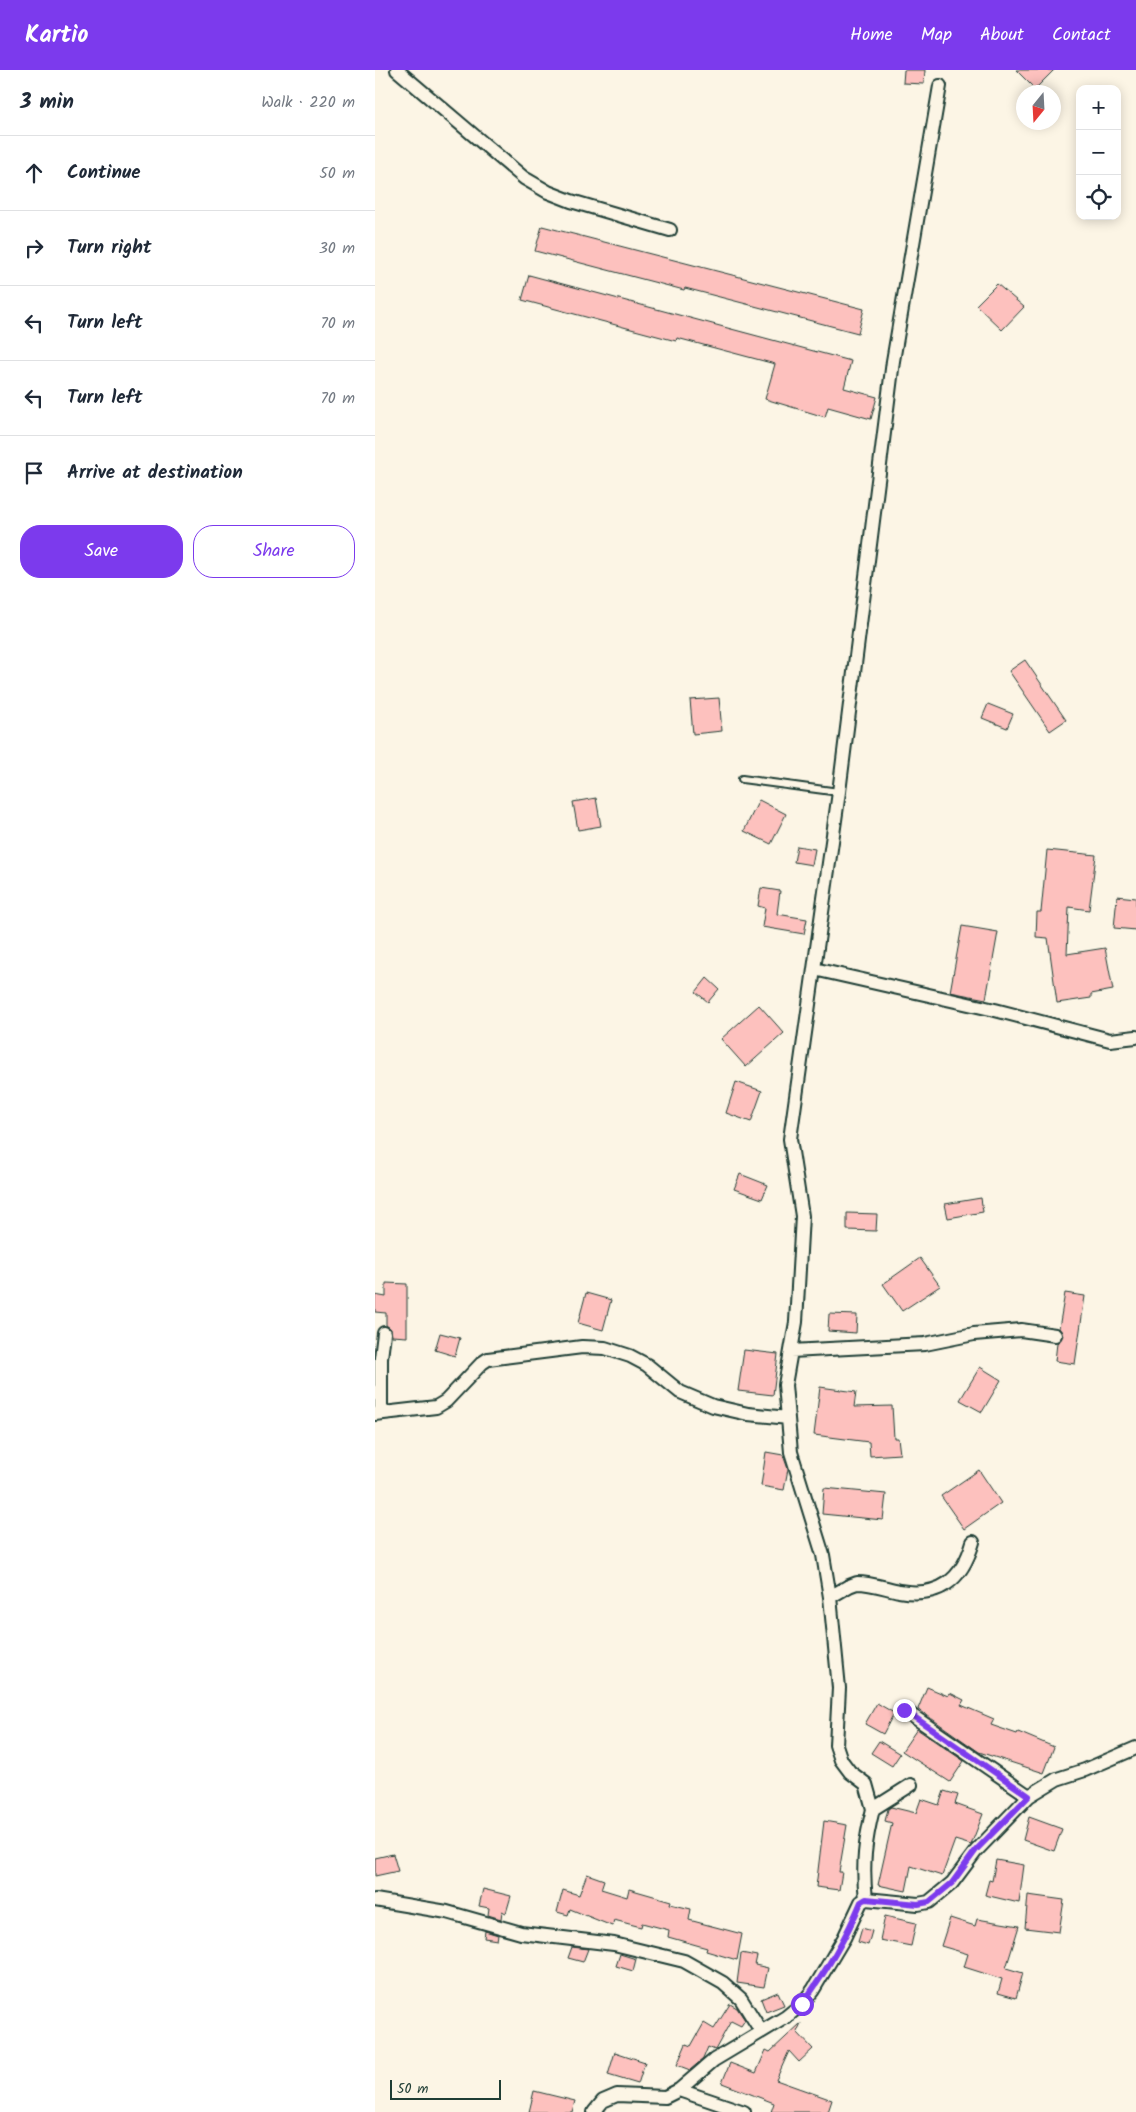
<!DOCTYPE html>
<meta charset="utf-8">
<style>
body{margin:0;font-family:Kalam,sans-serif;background:#f2f2f3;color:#1f2937}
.controls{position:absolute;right:15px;top:15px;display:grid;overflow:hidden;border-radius:10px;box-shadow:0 2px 12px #0003}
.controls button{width:45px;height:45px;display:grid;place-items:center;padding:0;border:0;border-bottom:1px solid #e0e1e3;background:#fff;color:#1f2937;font:25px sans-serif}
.compass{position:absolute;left:641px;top:15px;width:45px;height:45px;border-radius:50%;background:#fff;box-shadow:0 2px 12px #0003;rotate:198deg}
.scale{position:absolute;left:15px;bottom:12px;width:111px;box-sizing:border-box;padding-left:5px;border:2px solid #1f3d34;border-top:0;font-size:14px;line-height:18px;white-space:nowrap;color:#1f3d34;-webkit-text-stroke:4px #fcf5e5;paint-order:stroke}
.stop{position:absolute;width:15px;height:15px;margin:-11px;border:4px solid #7c3aed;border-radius:50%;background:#fff}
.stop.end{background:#7c3aed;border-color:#fff;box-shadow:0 1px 5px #0008}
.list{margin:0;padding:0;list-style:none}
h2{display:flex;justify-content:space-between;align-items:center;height:65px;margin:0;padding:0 20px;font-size:21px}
h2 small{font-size:16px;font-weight:400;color:#747a83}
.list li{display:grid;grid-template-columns:32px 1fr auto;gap:15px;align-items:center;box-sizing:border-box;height:75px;padding:0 20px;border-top:1px solid #e0e1e3}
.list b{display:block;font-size:19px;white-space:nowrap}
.list em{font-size:16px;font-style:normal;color:#747a83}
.actions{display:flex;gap:10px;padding:15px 20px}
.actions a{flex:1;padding:11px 0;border:1px solid #7c3aed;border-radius:20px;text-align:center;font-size:18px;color:#7c3aed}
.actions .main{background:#7c3aed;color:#fff}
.icon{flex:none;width:28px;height:28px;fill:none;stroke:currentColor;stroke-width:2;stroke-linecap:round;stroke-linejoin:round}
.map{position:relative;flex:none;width:761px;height:2042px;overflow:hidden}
header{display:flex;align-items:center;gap:30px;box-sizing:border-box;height:70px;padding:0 25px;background:#7c3aed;color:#fff}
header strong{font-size:24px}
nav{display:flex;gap:28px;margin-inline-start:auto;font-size:18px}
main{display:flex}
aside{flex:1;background:#fff}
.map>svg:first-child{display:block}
.building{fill:#fdc1be;stroke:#1f3d34}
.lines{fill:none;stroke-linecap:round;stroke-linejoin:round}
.service-casing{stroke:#1f3d34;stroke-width:10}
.minor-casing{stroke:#1f3d34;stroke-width:16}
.service{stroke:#fcf5e5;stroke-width:6}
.minor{stroke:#fcf5e5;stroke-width:12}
.route{stroke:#7c3aed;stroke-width:6}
</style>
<header>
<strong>Kartio</strong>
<nav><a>Home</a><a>Map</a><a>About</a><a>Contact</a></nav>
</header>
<main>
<aside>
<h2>3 min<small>Walk · 220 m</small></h2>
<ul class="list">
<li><svg class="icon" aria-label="ahead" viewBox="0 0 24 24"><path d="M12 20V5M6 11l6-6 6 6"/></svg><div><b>Continue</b></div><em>50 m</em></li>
<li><svg class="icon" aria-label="right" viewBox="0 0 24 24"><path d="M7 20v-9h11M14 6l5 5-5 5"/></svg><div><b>Turn right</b></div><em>30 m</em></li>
<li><svg class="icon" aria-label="left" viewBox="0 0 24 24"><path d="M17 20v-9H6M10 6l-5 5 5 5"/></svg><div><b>Turn left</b></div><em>70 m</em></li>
<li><svg class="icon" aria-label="left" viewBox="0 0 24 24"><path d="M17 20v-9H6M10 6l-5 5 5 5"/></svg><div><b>Turn left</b></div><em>70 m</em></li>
<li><svg class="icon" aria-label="arrive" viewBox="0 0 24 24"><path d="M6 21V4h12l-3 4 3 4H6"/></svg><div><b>Arrive at destination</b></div></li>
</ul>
<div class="actions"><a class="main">Save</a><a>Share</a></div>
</aside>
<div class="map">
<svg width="761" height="2042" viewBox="0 0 761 2042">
<rect width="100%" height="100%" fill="#fcf5e5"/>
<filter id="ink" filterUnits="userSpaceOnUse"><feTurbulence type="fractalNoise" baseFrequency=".02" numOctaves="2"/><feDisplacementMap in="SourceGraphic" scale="10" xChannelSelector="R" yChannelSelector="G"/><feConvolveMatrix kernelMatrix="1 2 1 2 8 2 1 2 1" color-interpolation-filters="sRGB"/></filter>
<g filter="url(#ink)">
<path class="building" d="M529 0H550L549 14 528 13Z
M641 0H679L660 19Z
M167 156 489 239 483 263 310 218 309 220 160 181Z
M154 205 476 291 469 318 502 327 496 349 453 337 450 347 390 329 400 294 302 268 301 271 147 230Z
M622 214 649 237 627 260 601 235Z
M650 590 691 650 675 661 634 601Z
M344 628 347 661 318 664 315 630Z
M613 634 638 644 632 658 607 648Z
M221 728 226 756 203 760 198 732Z
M384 730 411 744 396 774 369 761Z
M422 776 440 779 437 795 419 792Z
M672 780 721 785 714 840 694 837 692 884 730 878 738 920 716 924V928L682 933 673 868 661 867 662 842H666Z
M386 818 405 821 402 844 432 849 429 864 387 857 390 838 383 836Z
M742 826 761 828V860L739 858Z
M587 856 623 862 611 929 575 922Z
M332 908 344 919 333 932 321 922Z
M384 935 409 963 371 997 346 969Z
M361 1012 387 1021 376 1052 351 1043Z
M365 1104 393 1115 387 1129 359 1119Z
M606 1128 608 1142 573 1148 570 1134Z
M472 1143 502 1144 501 1161 472 1160Z
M545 1188 565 1216 527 1241 508 1214Z
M11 1213 32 1214V1267L17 1266 16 1259 11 1255V1243L0 1242V1225L11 1227Z
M211 1223 236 1230 228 1260 203 1253Z
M690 1223 710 1226 700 1294 680 1291 682 1273 688 1266 684 1258Z
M454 1244 482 1245 481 1263 453 1261Z
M65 1263 85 1268 80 1286 60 1280Z
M369 1280 403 1284 398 1325 363 1321Z
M605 1297 626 1310 607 1342 585 1330Z
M445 1317 481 1322 479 1337 517 1336 519 1368H523L525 1384 495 1386 494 1372 439 1365Z
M391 1382 408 1385 413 1399 409 1420 386 1416Z
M604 1400 626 1433 589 1459 566 1426Z
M449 1418 511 1424 508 1450 447 1444Z
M552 1617 573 1626 575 1623 589 1630 586 1635 619 1649 616 1655 642 1664 643 1662 679 1677 669 1703 604 1682 543 1639Z
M502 1633 519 1643 508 1664 490 1654Z
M542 1659 589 1691 575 1712 527 1681Z
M504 1671 525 1684 517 1696 496 1683Z
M569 1721 583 1725 580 1734 608 1744 596 1775 580 1770 567 1806 536 1796 531 1821 503 1815 517 1753 510 1751 513 1739 516 1737 541 1743 546 1729 564 1735Z
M654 1747 687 1759 679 1781 648 1770Z
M449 1751 472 1755 464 1802H467L464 1820 441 1817Z
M18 1784 23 1801 0 1806V1788Z
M621 1790 649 1795 644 1833 610 1825 614 1810 617 1811Z
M212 1804 229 1810 226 1819 252 1827 254 1819 296 1831 295 1834 316 1839 314 1850 367 1864 362 1890 331 1881 332 1878 293 1867 294 1860 267 1853 266 1857 239 1850 237 1856 195 1839 193 1845 182 1842 188 1820 204 1825Z
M108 1819 136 1826 131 1843 127 1841 126 1849 113 1845 114 1838 104 1836Z
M653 1825 689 1830 684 1862 650 1858Z
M510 1846 541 1853 536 1876 505 1870Z
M575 1848 600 1856 602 1849 644 1856 631 1898 648 1903 641 1928 623 1923 627 1909 589 1897 593 1884 566 1876Z
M487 1858 497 1861 493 1875 483 1872Z
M110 1861 123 1865 122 1870 109 1868Z
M197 1877 213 1879 208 1892 193 1888Z
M366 1883 382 1886 380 1895 393 1898 389 1917 362 1913Z
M245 1884 261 1889 258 1901 241 1896Z
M403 1922 409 1935 391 1942 386 1929Z
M355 1934 362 1938 370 1950 366 1956 356 1951 340 1980 333 1977 328 1989 315 2000 302 1995 311 1974 316 1976 329 1953 339 1959Z
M426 1953 422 1962 438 1979 424 1992 414 1981 401 2010 457 2030 453 2042H396L399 2033 347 2013 355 1993 381 2003 391 1980 395 1982Z
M240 1982 270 1992 263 2014 233 2005Z
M159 2021 200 2031 197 2042H154Z"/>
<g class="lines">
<g class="service-casing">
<path id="service" d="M367 709 464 722"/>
</g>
<g class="minor-casing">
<path id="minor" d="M22 0 149 108 173 122 196 131 295 160
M439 899 620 940 735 970 761 967
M416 1281 550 1274 599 1264 646 1260 680 1265
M6 1343V1288L9 1263
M0 1344 61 1337 71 1331 107 1293 113 1289 207 1277 230 1278 255 1286 272 1295 305 1322 338 1336 373 1344 413 1348
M455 1527 474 1516 482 1513C496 1513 510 1518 524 1521 565 1528 587 1510 598 1472
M529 1640 654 1726
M498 1739 491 1714 475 1702 466 1690 461 1675 464 1618 455 1527 448 1485 416 1382 410 1315 421 1252 427 1146 415 1069 464 722 518 291 565 16
M491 1829C487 1795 490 1771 498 1739L536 1715
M0 1830 72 1842 146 1863 239 1874 309 1891 348 1913 366 1929 386 1961
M304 2020 369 2042
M219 2042 228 2031 242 2025 290 2027 304 2020 339 1990 411 1947 427 1934 438 1920 469 1868 486 1832 491 1829 543 1834 554 1832 577 1813 601 1781 654 1726 682 1709 710 1700 761 1678"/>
</g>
<use href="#service" class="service"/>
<use href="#minor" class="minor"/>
</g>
</g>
<g class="lines" filter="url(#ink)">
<path class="route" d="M427 1934C450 1903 471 1868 486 1832L491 1829 543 1834 554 1832 577 1813 601 1780 654 1726 529 1640"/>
</g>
</svg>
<div class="controls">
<button>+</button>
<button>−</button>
<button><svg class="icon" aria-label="locate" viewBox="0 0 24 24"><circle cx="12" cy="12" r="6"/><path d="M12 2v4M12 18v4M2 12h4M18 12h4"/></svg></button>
</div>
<svg class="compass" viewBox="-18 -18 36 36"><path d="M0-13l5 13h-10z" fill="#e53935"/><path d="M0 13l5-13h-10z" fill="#747a83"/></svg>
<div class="scale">50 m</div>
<div class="stop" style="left:427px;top:1934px"></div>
<div class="stop end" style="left:529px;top:1640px"></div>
</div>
</main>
